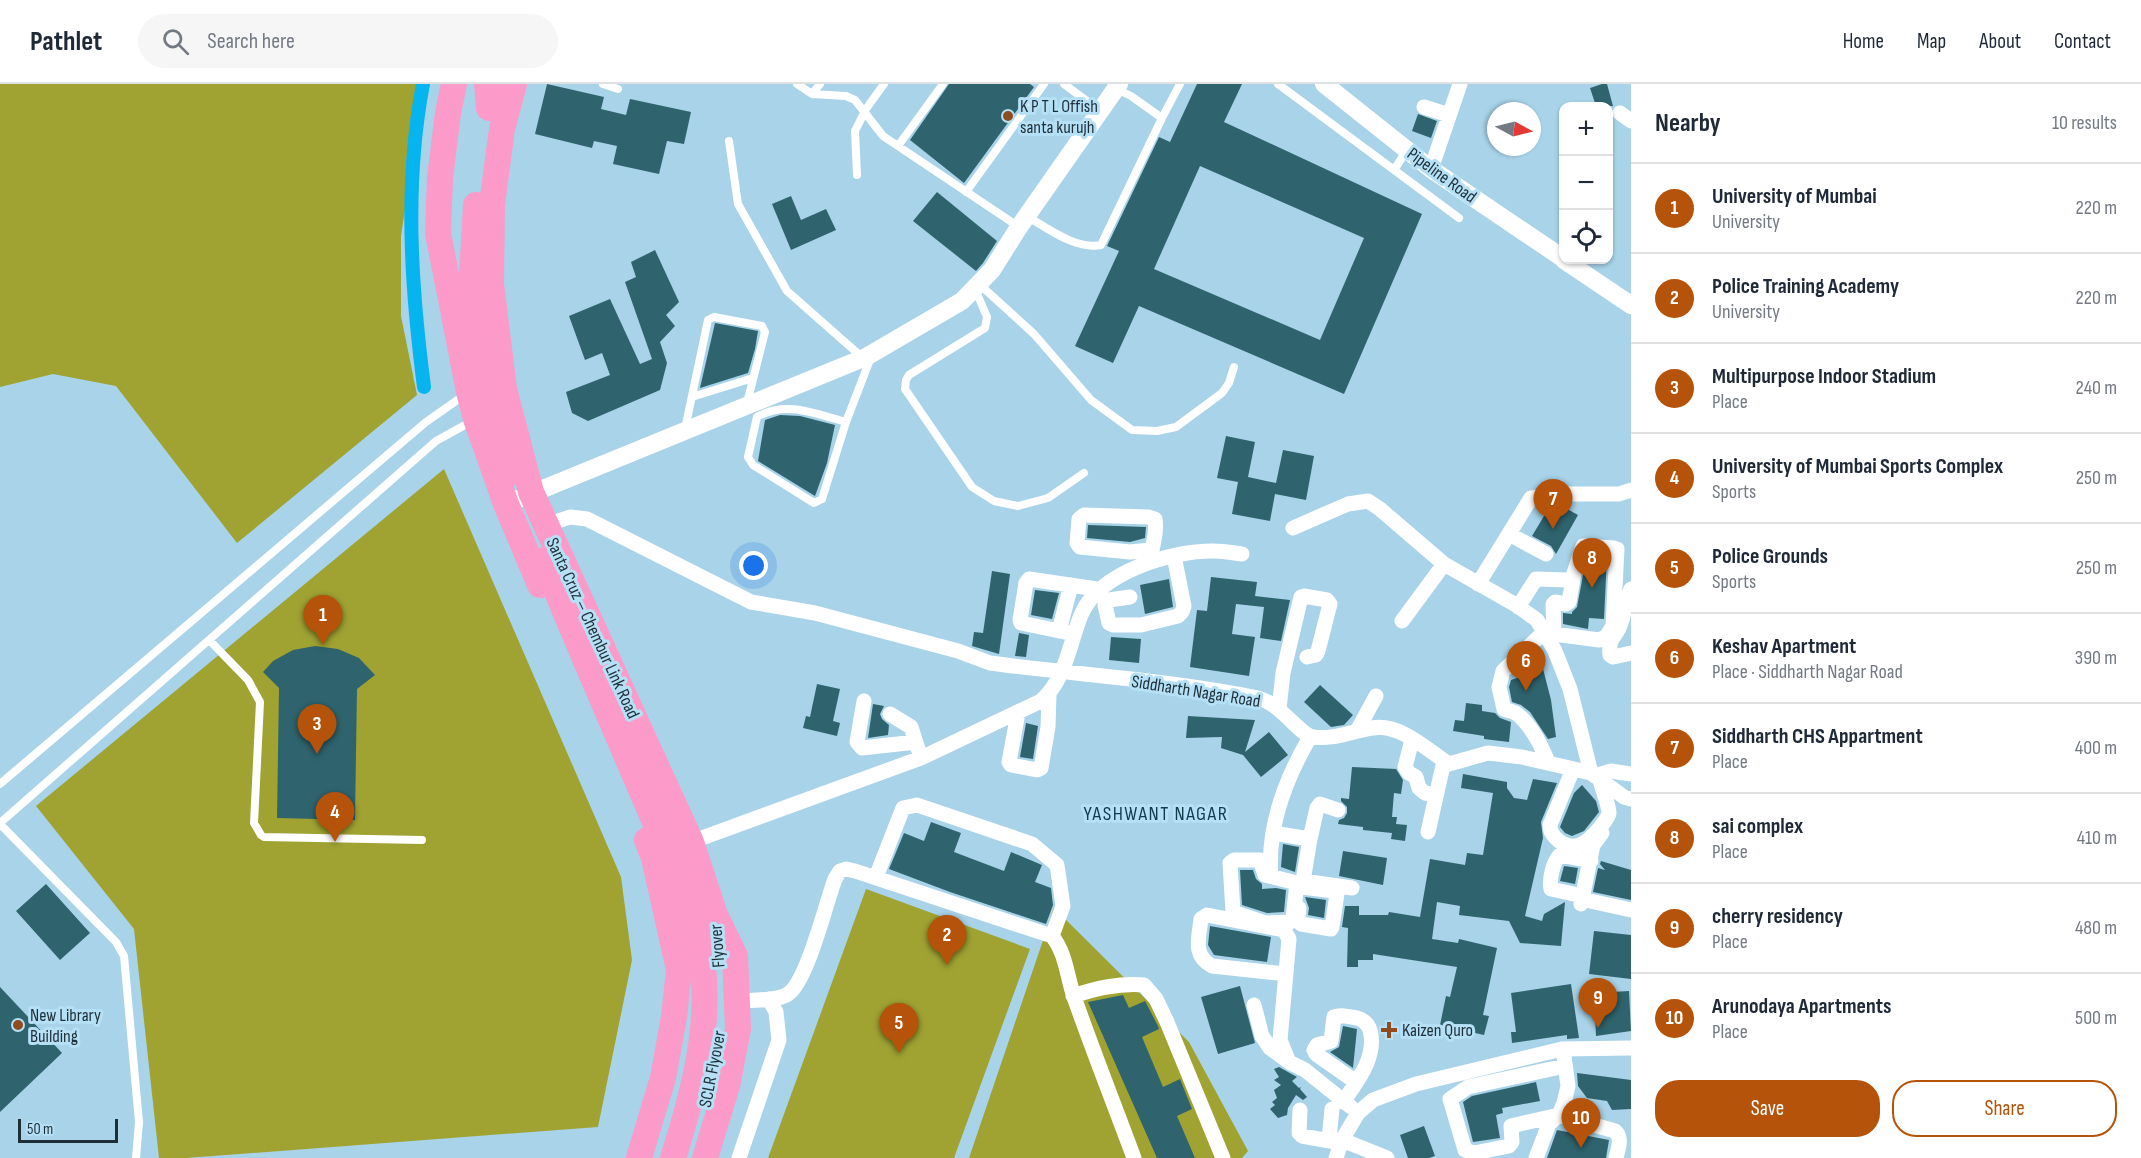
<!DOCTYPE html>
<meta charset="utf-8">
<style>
body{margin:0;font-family:"Sofia Sans Condensed",sans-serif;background:#f6f6f7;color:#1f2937}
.controls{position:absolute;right:18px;top:18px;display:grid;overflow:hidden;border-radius:12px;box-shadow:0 2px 4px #0004}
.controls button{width:54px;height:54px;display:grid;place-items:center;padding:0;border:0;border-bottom:2px solid #e0e1e3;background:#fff;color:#1f2937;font:30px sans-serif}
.compass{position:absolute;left:1487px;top:18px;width:54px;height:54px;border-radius:50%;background:#fff;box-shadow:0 2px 4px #0004;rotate:97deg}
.scale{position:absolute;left:18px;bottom:15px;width:100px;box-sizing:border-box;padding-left:6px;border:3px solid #1e2f38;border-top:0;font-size:16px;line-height:21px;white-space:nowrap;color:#1e2f38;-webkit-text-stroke:4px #b5e0f6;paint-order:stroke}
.you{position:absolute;left:754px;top:482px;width:21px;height:21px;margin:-15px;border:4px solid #fff;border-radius:50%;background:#1a73e8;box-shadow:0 0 0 9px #1a73e833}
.badge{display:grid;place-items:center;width:39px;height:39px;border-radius:50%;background:#b45309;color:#fff;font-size:20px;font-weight:700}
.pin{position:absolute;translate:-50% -50px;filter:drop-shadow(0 2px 3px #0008)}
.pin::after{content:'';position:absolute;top:32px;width:21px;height:18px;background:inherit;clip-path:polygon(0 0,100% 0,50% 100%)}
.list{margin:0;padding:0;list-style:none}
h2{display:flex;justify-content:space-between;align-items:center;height:78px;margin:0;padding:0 24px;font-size:26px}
h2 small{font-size:20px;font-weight:400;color:#747a83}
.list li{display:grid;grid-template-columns:39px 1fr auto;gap:18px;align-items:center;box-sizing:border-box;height:90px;padding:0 24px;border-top:2px solid #e0e1e3}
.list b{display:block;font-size:22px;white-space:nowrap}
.list p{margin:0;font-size:20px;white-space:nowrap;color:#747a83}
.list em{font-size:20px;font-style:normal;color:#747a83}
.actions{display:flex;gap:12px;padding:18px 24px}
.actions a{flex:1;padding:14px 0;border:2px solid #b45309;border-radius:24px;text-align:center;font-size:21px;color:#b45309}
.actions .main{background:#b45309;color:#fff}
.icon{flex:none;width:33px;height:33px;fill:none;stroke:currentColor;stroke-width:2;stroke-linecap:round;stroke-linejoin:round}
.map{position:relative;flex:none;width:1631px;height:1074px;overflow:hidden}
header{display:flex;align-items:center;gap:36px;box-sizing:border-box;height:84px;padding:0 30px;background:#fff;border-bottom:2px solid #e0e1e3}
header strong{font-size:28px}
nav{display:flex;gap:33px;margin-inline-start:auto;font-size:21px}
.search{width:420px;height:54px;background:#f6f6f7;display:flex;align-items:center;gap:15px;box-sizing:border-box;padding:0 21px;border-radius:33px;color:#747a83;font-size:22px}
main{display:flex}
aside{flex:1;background:#fff}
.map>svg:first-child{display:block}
.green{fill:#a0a332}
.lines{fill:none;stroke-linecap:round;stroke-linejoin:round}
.canal{stroke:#06b5ef;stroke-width:14}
.building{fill:#2f646e;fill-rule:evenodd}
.service{stroke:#fff;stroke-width:8}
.minor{stroke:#fff;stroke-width:15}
.tertiary{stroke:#fff;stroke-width:18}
.trunk{stroke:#fc9aca;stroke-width:26}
.poi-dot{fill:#904c1f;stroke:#b5e0f6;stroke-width:2}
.labels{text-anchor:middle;stroke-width:6;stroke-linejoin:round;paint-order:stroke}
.poi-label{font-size:18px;fill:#1e2f38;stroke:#b5e0f6;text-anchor:start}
.street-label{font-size:18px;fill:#1e2f38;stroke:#b5e0f6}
.neighbourhood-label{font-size:20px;letter-spacing:1.5px;fill:#123b4d;stroke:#b5e0f6}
</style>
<header>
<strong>Pathlet</strong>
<div class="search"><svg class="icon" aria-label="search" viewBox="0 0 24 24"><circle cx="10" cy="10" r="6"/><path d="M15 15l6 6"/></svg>Search here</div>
<nav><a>Home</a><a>Map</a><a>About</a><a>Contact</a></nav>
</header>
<main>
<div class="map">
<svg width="1631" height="1074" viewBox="0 0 1631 1074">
<rect width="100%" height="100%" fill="#a8d3e9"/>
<path class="green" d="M0 0H424L401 152V232L417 311 237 459 116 302 53 290 0 303Z
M444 385 621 793 632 876 598 1043 186 1074H159L134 845 36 722Z
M866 805 1030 865 954 1074H768Z
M1054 824 1189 958 1248 1067 1242 1074H969Z"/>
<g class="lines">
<path class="canal" d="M423 0C404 100 411 202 424 303"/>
</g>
<path class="building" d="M547 0 604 13 601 25 626 31 630 15 691 28 684 60 667 57 659 90 613 80 617 62 594 57 592 64 535 50Z
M949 0H1030L1034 3 964 99 910 56Z
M1197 0H1242L1224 38 1422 130 1344 310 1139 222 1113 279 1075 262 1119 167 1107 162 1159 53 1170 58ZM1200 82 1364 154 1320 256 1154 185Z
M1602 0H1607L1613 22H1596L1590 4Z
M1418 30 1437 37 1431 54 1412 47Z
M937 108 997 157 983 179 976 187 913 137Z
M791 112 801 136 826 125 836 146 791 166 772 120Z
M655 166 679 218 666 231 675 242 660 258 667 279 660 306 588 337 572 329 566 308 610 291 602 269 585 276 569 232 610 215 640 280 652 275 625 198 636 193 631 178Z
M715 239 758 247 755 265 748 289 700 304Z
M780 331 800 332 835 341 827 379 815 412 758 377 765 336Z
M1226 352 1255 358 1248 393 1276 399 1283 366 1314 372 1306 416 1275 410 1270 437 1232 430 1238 398 1217 394Z
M1560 421 1578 431 1556 470 1551 462 1532 452 1550 422Z
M1088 441 1146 443 1145 454 1130 458 1087 454Z
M1590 472 1607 473 1604 535 1589 534 1588 545 1563 540V529L1572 530V528L1577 523 1583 491Z
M992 487 1010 490 999 570 972 562 974 548 983 549Z
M1211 493 1257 498 1255 512 1290 516 1281 557 1260 554 1264 523 1236 520 1232 550 1255 553 1249 592 1190 583 1197 526 1207 527Z
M1169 495 1173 523 1145 530 1140 501Z
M1035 506 1059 509 1052 535 1031 531Z
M1019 549 1029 551 1026 573 1015 572Z
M1111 553 1141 555 1139 579 1109 576Z
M315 562 338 565 359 574 375 591 357 605 355 736 277 734 279 604 263 588 273 577 293 566Z
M1535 570 1536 578 1541 577 1551 616 1556 653 1548 655 1530 628 1521 621 1512 618 1509 603 1511 596 1520 593 1518 586Z
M817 600 840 605 833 637 840 639 837 652 803 644 806 632 810 633Z
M1320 601 1353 631 1344 641 1331 643 1304 618Z
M1466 619 1482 621V627L1495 629 1500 634 1511 638 1509 658 1484 655V652L1453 647 1455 636 1464 637Z
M873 620 884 622 880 630 882 635 889 641 888 651 868 654Z
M1188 632 1255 636 1245 668 1269 648 1288 671 1261 693 1243 671 1221 664 1222 653 1186 654Z
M1026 639 1038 642 1033 675 1020 673Z
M1352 683 1396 685 1403 696 1401 710 1394 709 1392 733H1397L1396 740 1407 741 1405 757 1391 755 1392 749 1363 746V743L1338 740 1339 736 1344 734 1347 729V723L1341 717V714L1349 715Z
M1463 690 1507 698V704L1514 714 1527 716 1533 695 1557 699 1541 738 1543 754 1525 832 1542 837 1544 830 1565 818 1561 862 1520 859 1509 837 1459 831 1460 822 1437 818 1432 855 1458 859 1459 855 1497 864 1483 931 1489 932 1484 951 1440 941 1446 912 1450 913 1457 883 1373 870V876H1358V883H1347L1348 844 1342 843 1345 822H1359V831H1388L1389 828 1420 833 1430 775 1465 781 1467 769 1483 771 1493 709 1461 704Z
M1582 701 1596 717 1599 728 1584 747 1572 752 1565 749 1560 743 1574 709Z
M931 738 961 749 954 768 1004 787 1011 768 1042 781 1035 798 1051 804 1053 821 1046 840 950 808 889 785 904 749 924 757Z
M1283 760 1299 763 1295 788 1281 783Z
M1343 767 1387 774 1383 801 1339 792Z
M1601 777 1631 786V816L1593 808 1598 784 1605 786 1600 780Z
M1564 782 1578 784 1575 800 1560 797Z
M1240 786H1253L1256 795 1262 800V805L1276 804 1286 806 1284 828 1267 829 1242 821Z
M46 800 90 849 60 876 16 827Z
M1305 813 1326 816 1324 834 1308 831 1309 824Z
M1210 842 1271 853 1267 878 1214 871 1208 861Z
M1594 847 1631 851V895L1589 890Z
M1571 900 1579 954 1567 955V951L1512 959 1511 948H1516L1511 909Z
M1240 902 1255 959 1218 970 1201 913Z
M0 903 62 969 0 1028Z
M1629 907 1631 947 1596 952 1594 909Z
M1123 911 1129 924 1145 917 1158 942 1159 945 1142 953 1163 1003 1180 995 1192 1025 1177 1032 1195 1074H1157L1088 918Z
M1343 942 1357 945 1353 984 1330 968 1339 963Z
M1279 983 1297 993 1292 997 1299 1004 1301 1003 1300 1005 1307 1013 1303 1016 1296 1011 1288 1024 1287 1031 1278 1034 1270 1025 1275 1021 1272 1018 1277 1014 1274 1006 1281 1001 1274 996 1279 993 1274 985Z
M1577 989 1631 996V1025L1612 1026 1607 1017 1587 1014 1578 1002Z
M1536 998 1540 1017 1502 1024 1503 1029 1496 1031 1500 1054 1473 1058 1463 1018 1472 1012Z
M1424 1042 1435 1072 1429 1074H1408L1400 1051Z
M1557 1046 1609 1056 1606 1074H1547Z"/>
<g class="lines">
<path class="service" d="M603 0 618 5
M797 0 812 10 846 12 855 16 883 52 1019 143
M1064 0 1099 26
M1278 0 1459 134
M812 10 820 0
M1162 34 1180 0
M729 57 738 120 787 207 863 274
M898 62 943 0
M1394 86 1407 66
M857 91 855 47 866 25 884 0
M966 108 1044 0
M1028 133C1049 145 1076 166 1101 161L1162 34 1131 12 1116 5
M979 200 1034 250 1091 316 1132 346 1157 347 1176 343 1222 309 1229 299 1234 283
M975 205 987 233 985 244 909 291 906 296 905 305 972 403 994 417 1018 422 1048 414 1084 389
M692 313 753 294
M846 338C816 330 786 316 757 333L748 373 753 381 814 419 822 415 846 338 871 273
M685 345 708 236 714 233 762 242 765 248 747 319
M209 556 248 596 260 618 254 739 261 751 264 753 422 756
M0 700 426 338 466 310
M0 739 436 357 474 336
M0 740 116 858 124 872 139 1038 136 1074"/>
<path class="minor" d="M1424 23 1449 31
M1620 29 1631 37
M1431 85 1460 0
M546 441 570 433 587 435 751 518 815 529 958 567 990 579C1079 591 1170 596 1258 614 1280 619 1300 651 1313 653 1333 656 1353 647 1372 644 1400 639 1426 665 1449 680L1488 669 1522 673 1591 689
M1293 444 1348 420 1368 417 1380 425 1444 480
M1509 450 1546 470
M1151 466 1130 468 1080 463 1077 459 1079 435 1084 431 1149 433 1155 435C1158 452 1151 461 1151 477
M1478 500 1531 414 1569 410H1619L1631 406
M1631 505C1626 518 1625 527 1621 539 1617 554 1608 551 1610 571L1613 573 1631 569
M1130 513 1109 516 1105 521 1109 539 1113 541H1141L1178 532 1182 528 1184 522 1174 472
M1518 523 1536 495 1567 496
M1402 537 1444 480 1516 521 1537 536 1555 567 1570 605 1591 689 1624 713 1631 715
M1059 547 1071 501
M1544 548 1503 587 1499 603 1504 625C1508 627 1513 627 1517 630 1532 642 1541 661 1548 678
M1074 550 1021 539 1020 536 1026 499 1029 495 1097 505
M1546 552 1554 550 1599 556 1606 553 1613 542 1617 465 1614 464 1583 462 1574 489 1569 518 1566 520 1555 518 1553 520 1554 550
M864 617 857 658 862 664 916 658
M1279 625 1283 589 1301 513 1304 512 1327 516 1330 520 1318 567 1316 571 1307 573
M1018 629 1009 678 1011 681 1037 686 1041 684 1048 643 1049 610
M890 630 911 643 918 665
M1357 647 1376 612
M1412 656 1405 683 1409 689 1416 693 1419 704 1425 709 1436 711
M1573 685 1550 741C1550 748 1553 752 1559 757 1575 769 1587 759 1599 745 1602 740 1608 735 1609 729 1609 721 1602 705 1600 696
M1595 692 1611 687 1631 690
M1428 748 1444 677
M1273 749 1310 755 1303 797 1352 804
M1310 755 1317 724 1320 720 1338 726
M691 758 921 674 1041 617C1066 595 1069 561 1081 531 1099 488 1172 466 1215 467 1224 467 1233 469 1242 470
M1260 776 1265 791 1297 799 1293 834 1290 838 1266 839 1233 828 1230 779 1234 776Z
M1271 792C1267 744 1286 694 1310 653
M876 793 903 724 917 721 1032 760 1057 781 1063 822 1052 852
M1583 812 1551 805C1549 795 1553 778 1560 771L1591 777
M1590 817 1631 826
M1581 820 1593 761 1602 749
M1299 824 1298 836 1301 840 1331 845 1332 843 1337 810 1334 807 1302 803
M1286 890 1212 882C1192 871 1199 854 1201 835L1207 831 1284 846 1289 855 1280 956 1289 978
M1073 912C1097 904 1119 899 1144 901L1156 915 1167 938 1223 1074
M738 917C751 916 778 917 788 910 807 898 826 819 835 795L840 787 846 785 855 787 1052 852C1066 869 1067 893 1074 913 1093 967 1114 1020 1134 1074
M1254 921 1262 952 1270 964 1289 978 1305 986 1351 1023
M1565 982 1468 1003 1450 1015 1465 1066 1474 1069 1509 1062 1512 1058 1511 1042 1559 1031 1615 1047C1623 1054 1618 1065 1616 1074
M1343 1018C1358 996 1377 973 1370 946 1368 940 1364 936 1357 934 1349 933 1341 930 1334 933L1331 957 1317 961 1314 966 1316 970 1356 998
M1300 1026 1299 1049 1302 1052 1341 1059
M1329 1056 1332 1025
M1342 1056 1387 1074
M739 1074 779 956 776 928 769 915
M1336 1074 1342 1056 1358 1029 1373 1016 1416 1000 1562 965 1631 964
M1536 1074 1549 1040 1559 1031 1564 1019 1568 1002 1564 972"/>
<path class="tertiary" d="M1324 0 1431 85 1564 175
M1564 176 1631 221
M506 420 866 273 962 217 992 186 1019 143 1119 0"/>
<path class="trunk" d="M454 0 448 29 440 94 438 149 469 308 476 335 506 420 540 501
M487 0 489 24
M514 0 502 45 492 120 491 200 504 305 531 408 691 758 715 831 735 872 738 945 727 1002 705 1074
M476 121 472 191 479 271 495 344 510 389
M544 476C576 556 611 635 645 715 669 771 700 834 704 896 708 956 691 1017 673 1074
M639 1074 663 994 674 933 679 886 654 774 647 756"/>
</g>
<g class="poi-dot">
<circle cx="1008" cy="32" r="6"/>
<circle cx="18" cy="941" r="6"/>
<path d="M1386 937h6v6h6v6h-6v6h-6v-6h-6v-6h6z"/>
</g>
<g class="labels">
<g class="poi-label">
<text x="1020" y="28">K P T L Offish<tspan x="1020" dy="21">santa kurujh</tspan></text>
<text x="30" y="937">New Library<tspan x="30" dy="21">Building</tspan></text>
<text x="1402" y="952">Kaizen Quro</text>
</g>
<g class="street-label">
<text transform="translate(1442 91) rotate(36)" y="6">Pipeline Road</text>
<text transform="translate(593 544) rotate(65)" y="6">Santa Cruz – Chembur Link Road</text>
<text transform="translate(1196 607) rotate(9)" y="6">Siddharth Nagar Road</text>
<text transform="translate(717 862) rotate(-94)" y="6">Flyover</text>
<text transform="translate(712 985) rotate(-79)" y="6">SCLR Flyover</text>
</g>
<g class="neighbourhood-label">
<text x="1156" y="736">YASHWANT NAGAR</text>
</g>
</g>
</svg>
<div class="controls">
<button>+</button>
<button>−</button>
<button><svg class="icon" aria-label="locate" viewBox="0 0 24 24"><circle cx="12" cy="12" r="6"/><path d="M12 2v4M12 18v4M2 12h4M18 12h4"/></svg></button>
</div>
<svg class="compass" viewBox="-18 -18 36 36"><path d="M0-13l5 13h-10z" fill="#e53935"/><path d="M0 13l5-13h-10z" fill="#747a83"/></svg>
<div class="scale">50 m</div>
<div class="you"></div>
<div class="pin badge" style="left:323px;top:561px">1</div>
<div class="pin badge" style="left:947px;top:881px">2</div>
<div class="pin badge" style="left:317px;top:670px">3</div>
<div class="pin badge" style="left:335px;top:758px">4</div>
<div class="pin badge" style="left:899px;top:969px">5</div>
<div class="pin badge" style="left:1526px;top:607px">6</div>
<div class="pin badge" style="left:1553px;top:445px">7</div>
<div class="pin badge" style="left:1592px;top:504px">8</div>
<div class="pin badge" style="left:1598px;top:944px">9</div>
<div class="pin badge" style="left:1581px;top:1064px">10</div>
</div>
<aside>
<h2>Nearby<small>10 results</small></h2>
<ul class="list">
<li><span class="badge">1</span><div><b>University of Mumbai</b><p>University</p></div><em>220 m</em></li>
<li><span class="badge">2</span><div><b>Police Training Academy</b><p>University</p></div><em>220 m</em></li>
<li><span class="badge">3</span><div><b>Multipurpose Indoor Stadium</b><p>Place</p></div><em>240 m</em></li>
<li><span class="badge">4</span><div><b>University of Mumbai Sports Complex</b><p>Sports</p></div><em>250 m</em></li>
<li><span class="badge">5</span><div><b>Police Grounds</b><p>Sports</p></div><em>250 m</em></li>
<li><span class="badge">6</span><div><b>Keshav Apartment</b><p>Place · Siddharth Nagar Road</p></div><em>390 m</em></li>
<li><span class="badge">7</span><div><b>Siddharth CHS Appartment</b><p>Place</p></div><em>400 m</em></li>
<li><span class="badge">8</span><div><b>sai complex</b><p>Place</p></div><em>410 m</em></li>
<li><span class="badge">9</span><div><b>cherry residency</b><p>Place</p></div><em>480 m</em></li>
<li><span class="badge">10</span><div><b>Arunodaya Apartments</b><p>Place</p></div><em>500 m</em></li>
</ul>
<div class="actions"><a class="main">Save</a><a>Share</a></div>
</aside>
</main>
